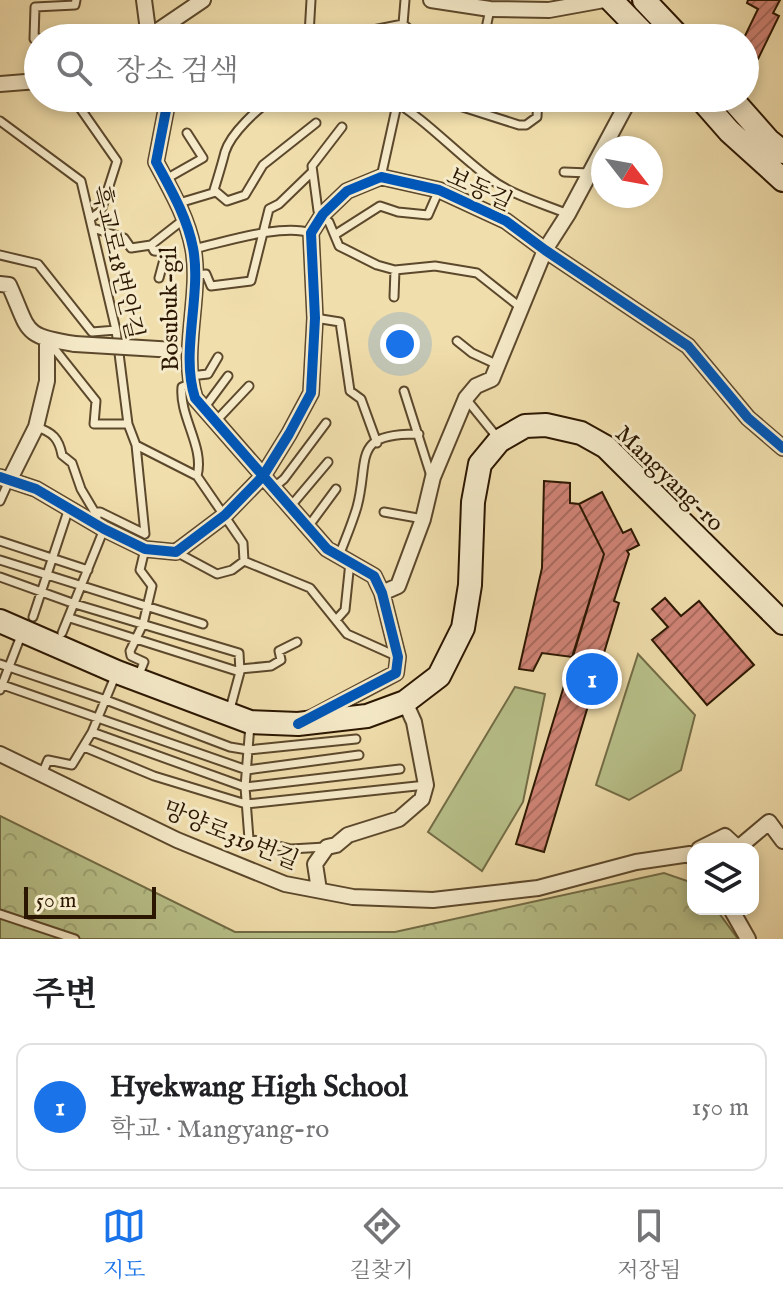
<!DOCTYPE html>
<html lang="ko">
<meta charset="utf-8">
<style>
body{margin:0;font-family:"IM FELL English","Noto Serif KR",serif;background:#f6f6f6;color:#202124}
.controls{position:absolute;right:24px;bottom:24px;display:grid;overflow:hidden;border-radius:16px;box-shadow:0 4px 12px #0003}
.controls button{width:72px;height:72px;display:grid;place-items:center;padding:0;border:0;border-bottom:2px solid #e0e0e0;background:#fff;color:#202124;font:40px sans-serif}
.compass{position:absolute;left:591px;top:136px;width:72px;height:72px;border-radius:50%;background:#fff;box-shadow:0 4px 12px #0003;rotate:121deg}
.scale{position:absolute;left:24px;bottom:20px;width:132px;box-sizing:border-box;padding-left:8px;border:4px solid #2b1601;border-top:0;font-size:22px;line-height:28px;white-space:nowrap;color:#2b1601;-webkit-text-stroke:6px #f5eac9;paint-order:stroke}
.you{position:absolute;left:400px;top:344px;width:28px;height:28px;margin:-20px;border:6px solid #fff;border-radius:50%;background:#1a73e8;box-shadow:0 0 0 12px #1a73e833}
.badge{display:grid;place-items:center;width:52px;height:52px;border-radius:50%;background:#1a73e8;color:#fff;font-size:26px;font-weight:700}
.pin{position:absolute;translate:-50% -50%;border:4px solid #fff;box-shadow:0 2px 8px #0006}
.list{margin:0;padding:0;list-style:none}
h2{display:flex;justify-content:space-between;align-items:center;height:104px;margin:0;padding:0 32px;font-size:34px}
h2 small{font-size:26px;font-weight:400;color:#757577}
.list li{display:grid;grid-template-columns:52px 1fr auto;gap:24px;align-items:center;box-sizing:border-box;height:128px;margin:0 16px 16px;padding:0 16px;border:2px solid #e0e0e0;border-radius:16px}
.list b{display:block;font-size:30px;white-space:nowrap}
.list p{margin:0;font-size:26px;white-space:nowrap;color:#757577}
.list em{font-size:26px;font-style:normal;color:#757577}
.icon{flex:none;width:44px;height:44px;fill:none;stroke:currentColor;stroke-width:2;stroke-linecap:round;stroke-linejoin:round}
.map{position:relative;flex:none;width:783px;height:939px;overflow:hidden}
.search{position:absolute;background:#fff;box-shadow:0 4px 12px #0003;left:24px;right:24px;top:24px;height:88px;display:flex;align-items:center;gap:20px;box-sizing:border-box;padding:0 28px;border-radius:44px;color:#757577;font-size:30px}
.sheet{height:248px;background:#fff}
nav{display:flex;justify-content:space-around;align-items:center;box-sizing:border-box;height:112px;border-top:2px solid #e0e0e0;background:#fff;font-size:22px;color:#757577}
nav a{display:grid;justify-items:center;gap:4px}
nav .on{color:#1a73e8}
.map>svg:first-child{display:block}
.grass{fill:#b8c18a;stroke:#726c46;stroke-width:2}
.park{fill:url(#park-crowns);stroke:#726c46;stroke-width:2}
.building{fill:url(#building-hatch);stroke:#2b1601;stroke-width:2}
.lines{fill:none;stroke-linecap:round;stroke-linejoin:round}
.service-casing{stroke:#5c482c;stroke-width:11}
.minor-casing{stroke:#5c482c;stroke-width:18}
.secondary-casing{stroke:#2b1601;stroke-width:26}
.service{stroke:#f5eac9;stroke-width:7}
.minor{stroke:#f5eac9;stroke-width:14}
.secondary{stroke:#f5eac9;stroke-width:22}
.minor-bridge-casing{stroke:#5c482c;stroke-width:18;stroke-linecap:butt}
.minor-bridge{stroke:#f5eac9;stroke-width:14}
.cycleway-casing{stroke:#f5eac9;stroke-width:15}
.cycleway{stroke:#0057b8;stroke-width:10}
.labels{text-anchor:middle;stroke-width:6;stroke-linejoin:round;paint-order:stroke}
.street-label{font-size:24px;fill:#2b1601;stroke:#f5eac9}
</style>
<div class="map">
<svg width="783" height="939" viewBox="0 0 783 939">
<defs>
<pattern id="park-crowns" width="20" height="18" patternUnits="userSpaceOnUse" patternTransform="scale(2)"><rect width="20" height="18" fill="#b8c18a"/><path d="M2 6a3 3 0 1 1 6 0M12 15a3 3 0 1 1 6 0" fill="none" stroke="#9ea575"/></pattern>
<pattern id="building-hatch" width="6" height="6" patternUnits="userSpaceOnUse" patternTransform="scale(2)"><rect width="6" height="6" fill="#d18477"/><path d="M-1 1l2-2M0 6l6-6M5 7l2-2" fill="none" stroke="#aa6b5f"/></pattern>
</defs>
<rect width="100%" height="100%" fill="#f0deac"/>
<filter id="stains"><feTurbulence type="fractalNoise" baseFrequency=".0025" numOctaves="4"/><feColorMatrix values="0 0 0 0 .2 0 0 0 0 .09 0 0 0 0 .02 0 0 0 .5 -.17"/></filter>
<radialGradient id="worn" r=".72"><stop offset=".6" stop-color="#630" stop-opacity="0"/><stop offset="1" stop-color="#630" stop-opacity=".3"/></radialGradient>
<path class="grass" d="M638 654 695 715 681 770 629 800 596 785Z
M515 687 545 694 523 802 482 871 428 832Z"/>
<path class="park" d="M0 816 235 932H395L664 873 693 883V909H716L738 939H0Z"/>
<path class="building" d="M748 0H780L773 13 779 16 758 59 745 52 744 38 758 9 747 3Z
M544 481 570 483V503L579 504 604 554 572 657 542 653 533 671 519 669 542 568Z
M602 492 623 533 631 529 639 545 627 551 629 554 614 601 619 603 544 852 516 844 604 554 579 504Z
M665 598 681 616 699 601 754 665 707 705 652 640 668 627 652 609Z"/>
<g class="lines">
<g class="service-casing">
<path id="service" d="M311 0 309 35 363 32 403 24 419 38
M405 0 403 24 406 38
M38 38 34 39 35 7 75 5 76 0
M44 38 59 37
M484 38 490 9
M73 98 117 161 101 211 90 219
M274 98C258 108 231 133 225 152 222 164 218 177 214 190L227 201 245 195 263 165 316 123
M389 98C423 117 456 153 488 177 511 195 541 203 568 214
M450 103 519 125H526L537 117 538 98
M0 121 81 181 116 330 128 424 136 445 197 476 243 543 244 561 232 570 217 574 176 552
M564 172 589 173
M381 177 398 100
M166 179 203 158 187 133
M179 203 216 192
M323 214 318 211 312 166 342 127
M322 217 329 222 339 246 377 265 395 270 435 266 477 273 520 307
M93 231 96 229 124 238 131 248 151 245
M336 234 380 206 398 212 428 215 439 190
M193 249C225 242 282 223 311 233
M0 255 38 264 92 332 116 330
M196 275 206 274 211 286 251 281 269 209 279 204 312 172
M159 278 166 252 154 251 151 245 183 220
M394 297 395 270
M315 318 340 322 350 391 361 399 377 443
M457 341 472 353 498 365
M49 342 96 401 94 424H128
M190 376 208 374 218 357
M190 384 182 387C179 417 205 447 197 476
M404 391 431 476
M467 400 497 437
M205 407 228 376
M216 421 249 386
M36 427C53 432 59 439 62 455L72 463 81 489 97 516
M273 488 284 479 326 423
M0 501 9 481
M290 507 328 462
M96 512H100L145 534 136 445
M384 512 423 519
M308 527 336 489
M0 541 88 570
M339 556C345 540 352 524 357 507 370 459 350 433 419 434
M0 560 203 624
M244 561 310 588 347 634 396 656
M0 577 75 604 239 653 240 672 230 709
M33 617 69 508
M70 618 240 672
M336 620 345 610 350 562
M62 633 104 529
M0 664 106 700 230 747 248 750 356 739
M240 669 271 666 281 660 279 651 297 642
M138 677 144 662 131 656 130 651 143 624 152 586 140 570 145 549
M0 684 247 770 359 755
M0 690 22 633
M250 725 245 787 249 839 291 849 325 847
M92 732 245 787 400 769
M84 747 154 776 246 804 426 785
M42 774 48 760 72 765 92 732 116 674
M0 914 75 939"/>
</g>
<g class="minor-casing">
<path id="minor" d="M144 0 149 38
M431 0 490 9 549 10 604 0
M147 38 203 0
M0 84 38 81
M165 98 167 105 156 162C171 190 187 217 193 248 202 294 180 353 195 398L327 549 374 576 382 593 398 657 396 673 309 719
M0 284 9 285C30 331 21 336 75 344
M0 477 36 489 104 529 145 549 176 552 225 515 263 476 289 434 311 393 315 318 311 233 323 214 347 191 381 177 439 190 506 221 545 250 688 346 748 418 783 448
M10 479 36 427 47 381V340
M382 593 398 586 423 519 433 477 466 398 476 386 492 379 545 250 568 214 630 98
M0 754 177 840 285 884 353 897 433 900 538 888 636 862 690 854 693 858
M699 849 725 836 738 848 769 822 783 841
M319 890 315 864 327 847 336 845 348 835 399 819 422 799 426 785 414 722 405 702
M731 909 748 939"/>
</g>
<g class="secondary-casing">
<path id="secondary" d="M611 0 648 38
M644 0 680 38
M700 98 729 131 783 180
M731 98 769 141 783 152
M0 621 117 672 250 722 298 724 367 716 405 702 439 676 463 628 470 585 473 502 480 464 499 441 525 426 546 425 581 433 606 447 783 623"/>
</g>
<use href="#service" class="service"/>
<use href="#minor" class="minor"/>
<use href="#secondary" class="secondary"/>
<g class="minor-bridge-casing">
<path id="minor-bridge" d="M75 344 175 350"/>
</g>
<use href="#minor-bridge" class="minor-bridge"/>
<g class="cycleway-casing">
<path id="cycleway" d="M165 98 167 105 156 162C171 190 187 217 193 248 202 294 180 353 195 398L327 549 374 576 382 593 398 657 396 673 298 724
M0 477 36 489 104 529 145 549 176 552 225 515 263 476 289 434 311 393 315 318 311 233 323 214 347 191 381 177 439 190 506 221 545 250 688 346 748 418 783 448"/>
</g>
<use href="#cycleway" class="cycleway"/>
</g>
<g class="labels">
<g class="street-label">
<text transform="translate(480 189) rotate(25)" y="8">보동길</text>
<text transform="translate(118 262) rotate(77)" y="8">흑교로18번안길</text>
<text transform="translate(169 309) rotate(-91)" y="8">Bosubuk-gil</text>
<text transform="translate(670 478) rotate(44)" y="8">Mangyang-ro</text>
<text transform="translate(231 835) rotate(22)" y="8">망양로319번길</text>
</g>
</g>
<rect width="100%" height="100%" filter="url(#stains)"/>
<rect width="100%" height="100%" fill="url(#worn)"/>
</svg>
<div class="controls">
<button><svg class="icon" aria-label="layers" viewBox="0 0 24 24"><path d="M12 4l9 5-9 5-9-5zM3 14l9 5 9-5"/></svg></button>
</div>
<svg class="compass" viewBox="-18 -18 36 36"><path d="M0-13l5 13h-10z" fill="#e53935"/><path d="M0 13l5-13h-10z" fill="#757577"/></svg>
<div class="scale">50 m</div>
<div class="you"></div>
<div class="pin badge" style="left:592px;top:679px">1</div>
<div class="search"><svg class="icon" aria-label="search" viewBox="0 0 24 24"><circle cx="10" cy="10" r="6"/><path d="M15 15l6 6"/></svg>장소 검색</div>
</div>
<section class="sheet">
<h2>주변<small></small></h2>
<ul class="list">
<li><span class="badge">1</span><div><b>Hyekwang High School</b><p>학교 · Mangyang-ro</p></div><em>150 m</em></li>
</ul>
</section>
<nav>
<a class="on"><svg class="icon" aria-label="map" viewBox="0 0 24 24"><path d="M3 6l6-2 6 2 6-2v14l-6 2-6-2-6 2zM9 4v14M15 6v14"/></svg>지도</a>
<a><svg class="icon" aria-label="directions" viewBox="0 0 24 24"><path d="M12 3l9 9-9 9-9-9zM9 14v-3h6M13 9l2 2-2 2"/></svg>길찾기</a>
<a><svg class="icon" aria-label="saved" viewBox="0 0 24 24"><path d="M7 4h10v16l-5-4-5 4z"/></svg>저장됨</a>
</nav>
